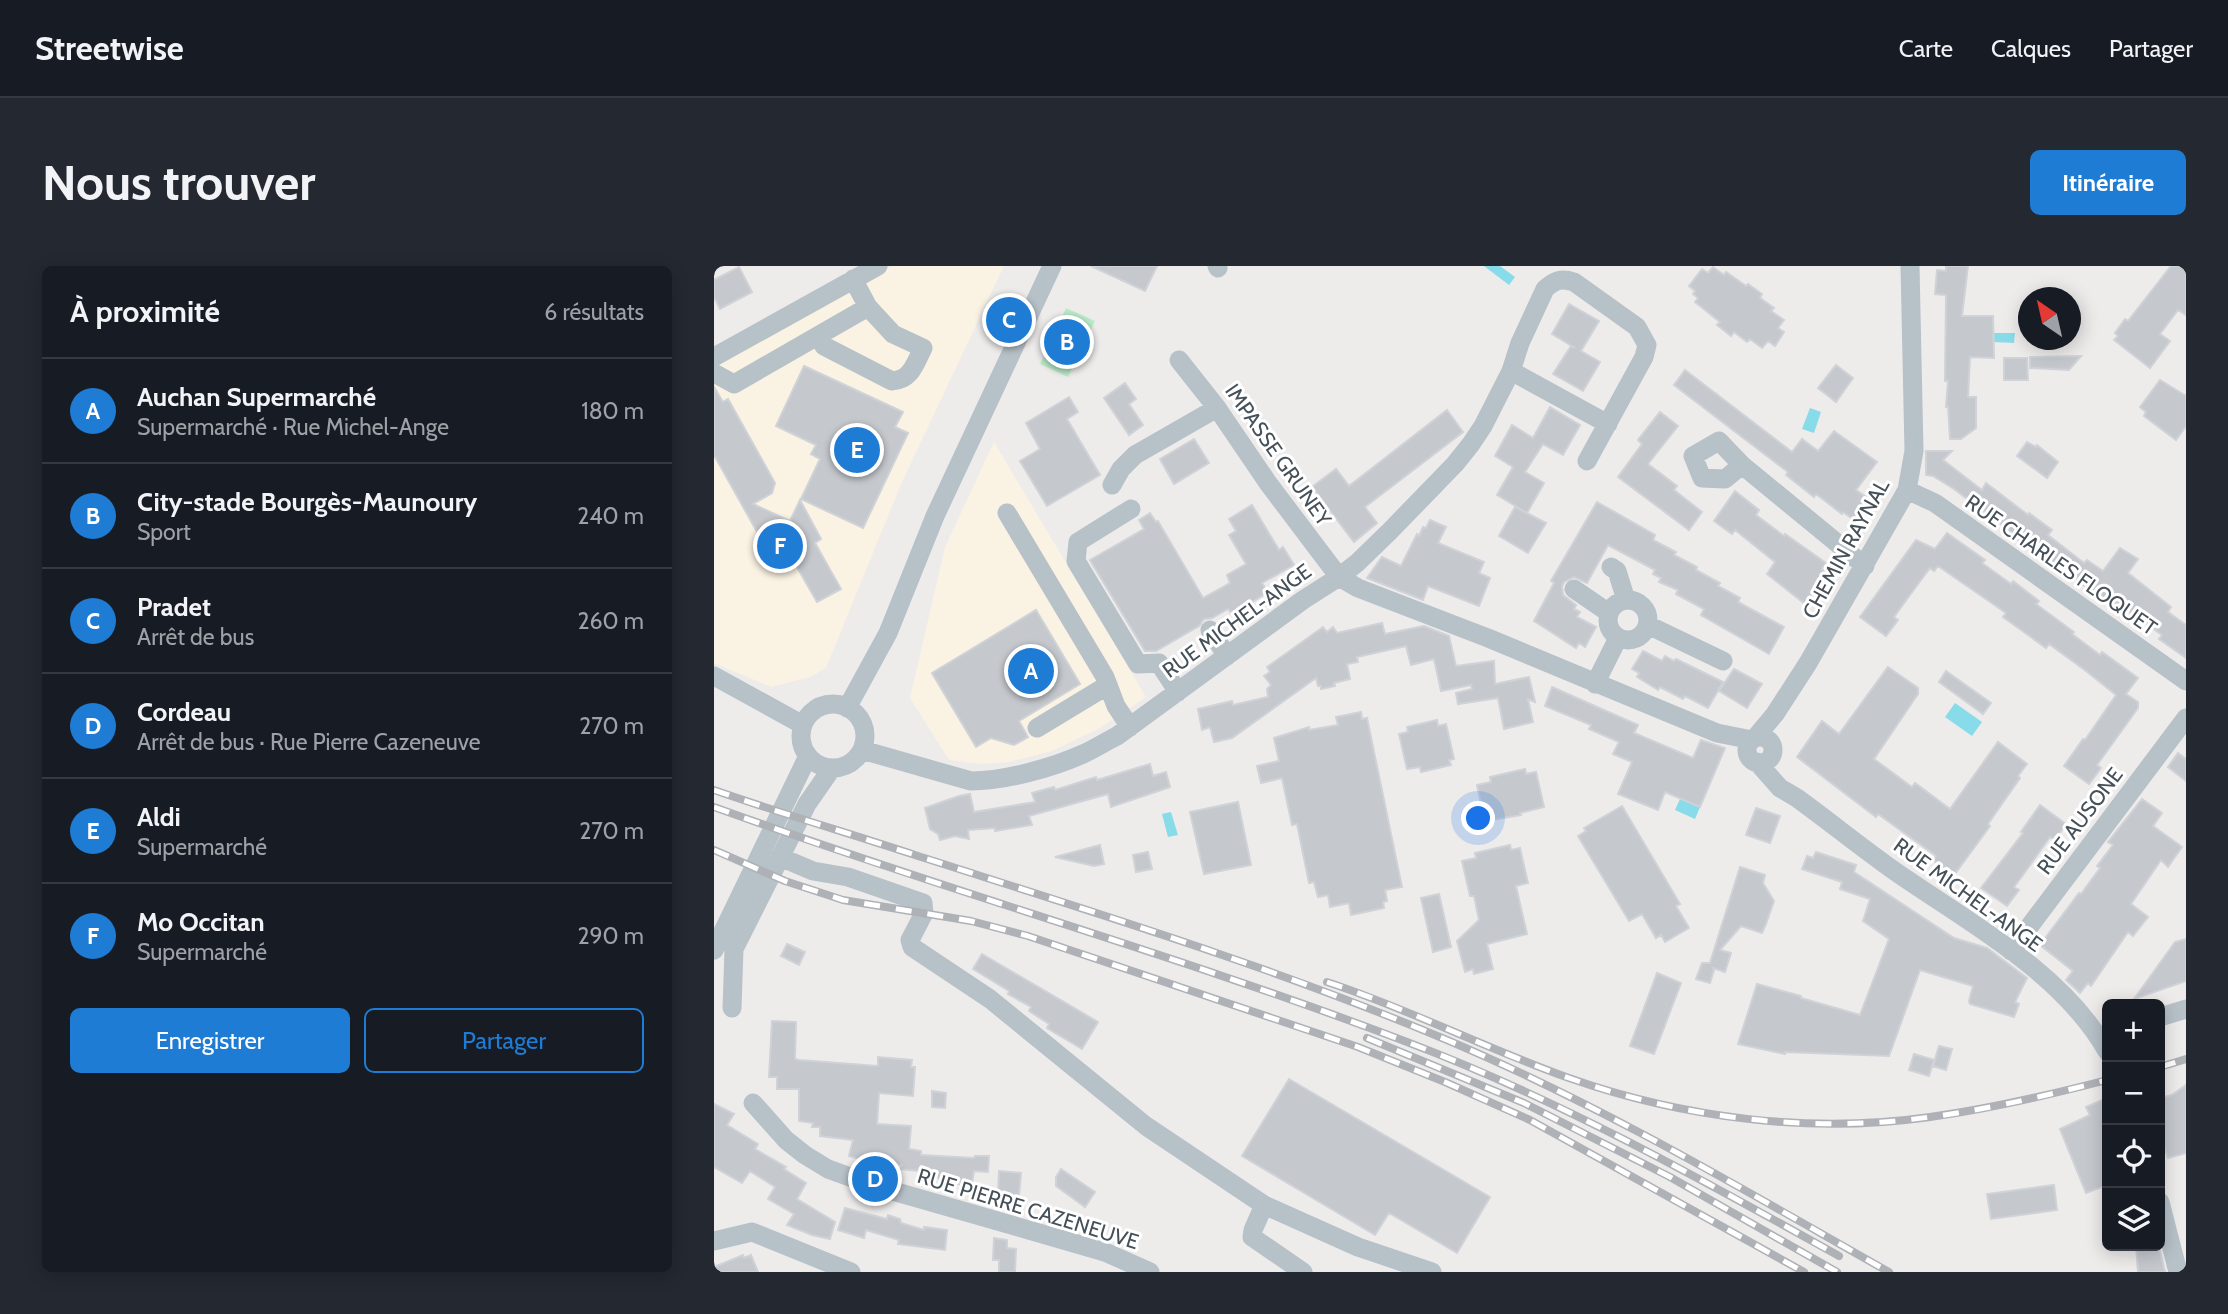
<!DOCTYPE html>
<html lang="fr">
<meta charset="utf-8">
<style>
body{margin:0;font-family:Cabin,sans-serif;background:#242831;color:#f1f3f6}
.controls{position:absolute;right:21px;bottom:21px;display:grid;overflow:hidden;border-radius:10px;box-shadow:0 4px 18px #0003}
.controls button{width:63px;height:63px;display:grid;place-items:center;padding:0;border:0;border-bottom:2px solid #363941;background:#171b24;color:#f1f3f6;font:35px sans-serif}
.compass{position:absolute;left:1304px;top:21px;width:63px;height:63px;border-radius:50%;background:#171b24;box-shadow:0 4px 18px #0003;rotate:326deg}
.you{position:absolute;left:765px;top:553px;width:24px;height:24px;margin:-18px;border:5px solid #fff;border-radius:50%;background:#1a73e8;box-shadow:0 0 0 10px #1a73e833}
.badge{display:grid;place-items:center;width:46px;height:46px;border-radius:50%;background:#1f7cd5;color:#fff;font-size:23px;font-weight:700}
.pin{position:absolute;translate:-50% -50%;border:4px solid #fff;box-shadow:0 2px 7px #0006}
.list{margin:0;padding:0;list-style:none}
h2{display:flex;justify-content:space-between;align-items:center;height:91px;margin:0;padding:0 28px;font-size:30px}
h2 small{font-size:23px;font-weight:400;color:#9ea1a6}
.list li{display:grid;grid-template-columns:46px 1fr auto;gap:21px;align-items:center;box-sizing:border-box;height:105px;padding:0 28px;border-top:2px solid #363941}
.list b{display:block;font-size:26px;white-space:nowrap}
.list p{margin:0;font-size:23px;white-space:nowrap;color:#9ea1a6}
.list em{font-size:23px;font-style:normal;color:#9ea1a6}
.actions{display:flex;gap:14px;padding:21px 28px}
.actions a{flex:1;padding:16px 0;border:2px solid #1f7cd5;border-radius:10px;text-align:center;font-size:24px;color:#1f7cd5}
.actions .main{background:#1f7cd5;color:#fff}
.icon{flex:none;width:38px;height:38px;fill:none;stroke:currentColor;stroke-width:2;stroke-linecap:round;stroke-linejoin:round}
.map{position:relative;flex:none;width:1472px;height:1006px;overflow:hidden;border-radius:10px}
header{display:flex;align-items:center;gap:42px;box-sizing:border-box;height:98px;padding:0 35px;background:#171b24;border-bottom:2px solid #363941}
header strong{font-size:33px}
nav{display:flex;gap:38px;margin-inline-start:auto;font-size:24px}
.intro{display:flex;align-items:center;justify-content:space-between;box-sizing:border-box;height:168px;padding:0 42px}
h1{margin:0;font-size:49px}
.button{padding:18px 32px;border-radius:10px;background:#1f7cd5;color:#fff;font-size:24px;font-weight:700}
main{display:flex;gap:42px;padding:0 42px}
aside{flex:1;background:#171b24;border-radius:10px;box-shadow:0 4px 18px #0003}
.map>svg:first-child{display:block}
.commercial{fill:#faf2e3}
.green{fill:#baecc9}
.water{fill:#88dbe8}
.building{fill:#c5c9ce;stroke:#cfd2d7;stroke-width:2}
.lines{fill:none;stroke-linecap:round;stroke-linejoin:round}
.minor{stroke:#b7c1c8;stroke-width:19}
.rail-casing{stroke:#aeb1b6;stroke-width:8}
.rail{stroke:#fff;stroke-width:5;stroke-dasharray:16;stroke-linecap:butt}
.labels{text-anchor:middle;stroke-width:6;stroke-linejoin:round;paint-order:stroke}
.street-label{font-size:21px;fill:#455058;stroke:#fff}
</style>
<header>
<strong>Streetwise</strong>
<nav><a>Carte</a><a>Calques</a><a>Partager</a></nav>
</header>
<div class="intro"><h1>Nous trouver</h1><a class="button">Itinéraire</a></div>
<main>
<aside>
<h2>À proximité<small>6 résultats</small></h2>
<ul class="list">
<li><span class="badge">A</span><div><b>Auchan Supermarché</b><p>Supermarché · Rue Michel-Ange</p></div><em>180 m</em></li>
<li><span class="badge">B</span><div><b>City-stade Bourgès-Maunoury</b><p>Sport</p></div><em>240 m</em></li>
<li><span class="badge">C</span><div><b>Pradet</b><p>Arrêt de bus</p></div><em>260 m</em></li>
<li><span class="badge">D</span><div><b>Cordeau</b><p>Arrêt de bus · Rue Pierre Cazeneuve</p></div><em>270 m</em></li>
<li><span class="badge">E</span><div><b>Aldi</b><p>Supermarché</p></div><em>270 m</em></li>
<li><span class="badge">F</span><div><b>Mo Occitan</b><p>Supermarché</p></div><em>290 m</em></li>
</ul>
<div class="actions"><a class="main">Enregistrer</a><a>Partager</a></div>
</aside>
<div class="map">
<svg width="1472" height="1006" viewBox="0 0 1472 1006">
<rect width="100%" height="100%" fill="#eeebeb"/>
<path class="commercial" d="M178 0H290L187 218 112 402 96 411 57 421 0 397V99Z
M280 176 432 431 386 462 338 485 295 496 268 498 235 494 196 432 231 281Z"/>
<path class="green" d="M352 42 381 55 354 111 326 98Z"/>
<path class="water" d="M770 0H786L801 11 795 19Z
M1281 67H1301L1300 77 1280 76 1279 68Z
M1096 142 1107 146 1100 167 1088 163Z
M1241 437 1268 456 1258 470 1231 451Z
M966 533 986 541 981 553 961 544Z
M457 546 464 569 454 571 448 548Z"/>
<path class="building" d="M377 0H443L431 25Z
M1232 0H1254L1248 50H1279L1280 92 1256 91 1254 131H1262V162L1247 173H1236L1234 141H1232L1234 115H1231L1232 29 1221 28 1223 4 1232 5Z
M1457 0H1472V49L1464 44 1446 68 1456 75 1436 102 1400 74 1404 70 1401 67 1411 53 1414 55Z
M25 1 38 26 6 43 0 31V14Z
M999 1 1010 9 1012 6 1032 20 1034 18 1048 28 1046 32 1060 42 1057 45 1070 54 1064 62 1070 66 1061 80 1054 75 1048 82 1036 73 1033 76 1020 66 1017 70 1003 59 1006 56 981 36 984 32 979 28 981 25 975 20 988 3 994 7Z
M855 38 885 55 867 85 886 96 869 125 839 108 857 80 861 82 838 68Z
M1367 90 1355 104 1316 102V91Z
M1290 92H1313L1314 114H1290Z
M1122 99 1139 112 1122 136 1104 122Z
M90 100 189 146 181 161 194 167 149 262 87 233 106 193 97 188 102 179 62 160Z
M971 104 1078 186 1088 173 1104 185 1120 165 1163 196 1142 224 1158 235 1143 256 1129 246 1128 248 1102 228 1100 231 1072 209 1074 206 960 119Z
M1446 114 1472 130V160L1462 174 1430 150 1432 146 1426 141Z
M411 117 422 133 415 138 429 159 415 169 390 132Z
M0 121 9 136 14 133 61 217 58 227 39 238 76 255 86 234 107 273 101 277 127 323 103 336 75 287 60 296 0 189Z
M355 131 364 146 353 153 386 209 333 240 306 195 326 183 312 157Z
M836 141 866 159 849 189 829 178 811 206 830 217 813 247 783 229 799 201 781 190 798 159 819 172Z
M733 144 749 166 651 241 663 257 640 276 598 221 622 203 635 220Z
M946 146 964 160 934 198 963 220 960 224 988 246 975 264 904 211 928 178 924 174Z
M480 173 495 197 460 218 446 193Z
M1313 176 1322 181 1323 179 1344 196 1333 212 1303 190Z
M1212 185H1238L1229 194 1268 224 1272 217 1314 249 1315 247 1338 264 1334 269 1370 297 1373 294 1389 305 1406 282 1424 293 1414 307 1457 341 1454 346 1472 359V392L1445 373 1448 369 1403 337 1401 340 1379 325 1378 326 1348 302 1346 305 1321 287 1296 268 1297 266 1240 223 1219 210 1212 209Z
M1021 225 1045 244 1042 249 1070 270 1071 268 1112 297 1108 303 1112 307 1091 338 1053 308 1061 296 1021 264 1018 268 1000 255Z
M883 236 941 269 939 274 962 286 960 289 983 301 982 304 1006 317 1004 320 1026 332 1024 336 1070 361 1055 388 987 349 990 343 962 328 964 324 945 316 947 312 939 308 941 304 894 279 873 317 860 311 850 316 848 321 849 329 862 339 860 343 866 346 863 351 882 361 871 381 865 377 862 382 820 355 840 317 837 315Z
M538 239 565 284 569 281 580 299 548 317 554 326 532 340 517 347 514 343 498 352 490 353 485 360 442 385H431L376 294 430 263 425 254 436 247 442 256 444 255 489 332 516 317 513 309 532 298 515 269 522 265 515 253Z
M801 241 832 257 814 287 785 270Z
M716 254 732 261 724 277 770 296 765 307 776 312 765 340 714 320 709 334 653 312 668 291 687 300 703 268 705 270 709 261 712 262Z
M1233 267 1271 294 1268 297 1286 310 1297 318 1299 315 1325 335 1322 338 1360 366 1358 368 1386 389 1388 386 1424 412 1412 428 1424 436V442L1383 499 1387 502 1375 518 1350 500 1369 473 1371 474 1402 429 1372 405 1335 378 1332 382 1289 351 1292 347 1224 300 1220 305 1216 302 1207 314 1180 351 1184 354 1172 370 1146 351 1202 274 1221 283Z
M322 344 366 418 305 455 314 471 300 479 277 472 262 481 218 407Z
M668 357 671 368 710 360 735 370 742 400 780 395 781 418 815 411 821 436 814 433 819 456 790 463 784 432 744 438 742 427 758 423 757 419 727 425 720 393 697 399 692 380 643 391 644 396 633 398 636 413 620 417 621 420 607 423V420H604L602 412 518 472 500 476 496 461 488 464 484 443 518 435 519 439 554 431 553 423 557 419 550 410 556 406 553 401 609 361 613 366 619 361 623 367Z
M929 385 948 395 951 390 960 395 962 393 1009 416 994 442 971 430 969 433 946 421 944 424 923 411 925 407 918 403Z
M1174 401 1204 422V428L1160 493 1198 521 1201 517 1236 543 1284 476 1313 498 1304 510 1306 512 1274 558 1276 560 1240 609 1219 594 1222 590 1164 548 1162 551 1083 491 1108 455 1125 468Z
M1020 403 1048 418 1033 442 1005 425Z
M1232 405 1277 437 1269 448 1225 416Z
M838 421 924 459 920 467 979 492 987 474 1011 482 986 541 951 526 944 544 904 528 918 496 899 488 905 476 875 463 877 459 831 440Z
M647 446 648 453 653 452 688 621 671 624 673 635 669 636 670 642 637 649 635 637 616 641 614 629 604 631 600 616 595 617 583 558 578 559 568 512 547 517 543 500 565 495 560 472 595 461V464L624 459 622 451Z
M723 454 724 460 732 458 740 493 735 494 737 499 707 506 706 501 693 503 685 468 694 466 693 461Z
M1464 487 1472 493V515L1454 501Z
M436 498 439 510 452 506 456 521 397 541 394 528 315 550 318 559 281 565V562L254 564 255 573 241 570 226 574 224 568 216 563 211 542 245 530 256 528 260 546 321 536 318 527 340 521 341 524 382 511 383 514Z
M811 503 812 508 822 506 830 541 806 547 807 549 771 555 763 519 777 516 776 511Z
M1428 533 1448 547 1439 560 1468 581 1454 601 1447 594 1417 638 1434 651 1419 670 1414 666 1377 720 1374 717 1366 727 1352 714 1359 705 1326 679 1365 627 1367 628 1386 602 1383 600 1399 579 1394 576Z
M524 536 537 599 490 608 476 546Z
M1326 539 1352 558 1341 574 1336 571 1309 609 1300 621 1305 624 1293 640 1267 622 1309 567 1307 566Z
M908 540 966 638 962 640 975 662 951 676 947 669 942 672 928 648 915 655 864 570 872 565 870 562Z
M1042 542 1066 550 1056 577 1032 569Z
M386 579 390 598 380 600 341 591Z
M796 579 797 584 806 582 814 617 802 620 813 668 773 678 779 703 760 708 759 703 751 706 743 675 765 654 760 630H756L748 595 762 592 761 587Z
M434 586 438 603 422 606 419 589Z
M1102 586 1142 599 1140 606 1240 672 1273 682 1313 712 1301 736 1305 738 1300 751 1256 738 1255 735 1259 720 1206 704 1175 790 1071 786V788L1024 778 1043 718 1087 730V732L1146 749 1175 673 1149 655 1156 633 1126 623 1128 616 1088 603 1093 590 1099 592Z
M1026 601 1051 609 1049 617 1060 635 1052 658 1048 667 1027 660 1006 684 1017 687 1011 706 999 702 1000 704 996 717 982 713 988 697H996Z
M725 628 737 681 719 686 707 632Z
M1472 673V715L1420 733 1461 676Z
M73 678 91 686 85 699 67 690Z
M268 688 384 756 368 783 333 762 335 758 315 745 317 741 294 728 295 725 259 703Z
M943 707 967 717 940 788 916 780Z
M58 755 82 756 81 793 85 794 164 800V791L198 794 197 801H201L199 830 165 827 163 858 197 860 195 883 207 885V889L260 892 261 890H275L274 906 260 905 258 918H228V913L215 911 216 906 187 903 188 899 165 898 135 890 139 874 106 870V861H98L99 857 85 855V823H63V811H55Z
M1225 780 1238 783 1232 804 1219 800Z
M1200 788 1220 794 1215 810 1195 804Z
M575 813 776 931 743 987 675 947 661 969 528 890Z
M1472 819V887L1454 892 1446 868V832L1458 829Z
M218 825 232 827 231 842 218 841Z
M1393 832V919L1372 927 1346 863 1376 849 1372 841Z
M0 838 20 848 13 859 44 878 41 883 72 901 70 903 92 917 83 933 121 956 116 973 98 969 73 959 80 948 54 933 61 921 36 905 28 917 0 901Z
M347 903 381 926 371 941 342 920V911Z
M285 905 307 907 305 930 284 928Z
M1340 919 1343 944 1277 953 1273 928Z
M131 942 173 953 174 949 186 953 187 957 210 964V961L233 964 231 984 184 978 185 974 152 964 150 972 124 964Z
M280 972 293 974V982L302 983 301 1006H285V994H279Z
M1422 980H1445L1451 1006H1424Z
M29 989 30 992 37 989 44 1006H0V1001Z"/>
<g class="lines">
<path class="minor" d="M503 0 504 2
M104 70 110 80 178 115C197 114 201 98 209 82L179 68 154 41
M0 91 164 0
M465 94 503 142 554 217 625 311 643 297 676 265 741 198 757 178 769 160 797 105 806 77 831 23C841 14 847 12 860 16L923 61 933 79 930 91 873 195
M797 105 894 158
M0 107 20 118 154 41 139 13
M1028 199 1011 213 988 212 979 190 1005 175 1028 199 1151 300
M398 219 407 203 421 189 503 142
M1193 224 1221 237 1472 415
M417 243 364 276 362 295 424 398 445 397 464 426
M293 247 391 411 402 440 416 461
M897 301 903 305 912 334
M860 323 895 347
M894 354a20 20 0 1 1 40 0a20 20 0 1 1-40 0Z
M934 359 1009 395
M496 364 513 390
M0 410 89 459
M881 418 904 372
M87 470a32 32 0 1 1 64 0a32 32 0 1 1-64 0Z
M133 442 174 367 221 250 338 0
M323 462 394 419
M1033 484a13 13 0 1 1 26 0a13 13 0 1 1-26 0Z
M1041 472 1061 448 1094 397 1193 224 1200 185 1196 0
M148 484 257 515C290 515 338 502 369 488 380 483 391 476 403 470L589 334 625 311 644 322 774 372 1003 467 1038 474
M1043 496 1066 522 1083 532C1116 556 1148 582 1182 606 1254 656 1348 706 1393 785
M66 591 99 605 134 611 209 637 210 647 196 674 198 681 276 733 432 860 550 939 539 964 538 971 589 1006
M0 684 94 490
M1297 685 1472 452
M18 742 20 683 93 538 118 502
M1446 751 1472 743
M39 837 72 874 91 889 114 903 158 919 391 986 436 1006
M1446 936 1464 1006
M550 939 644 981 718 1006
M0 975 38 966 137 1006"/>
<g class="rail-casing">
<path id="rail" d="M0 524C66 547 134 567 201 589 379 646 560 701 733 774 887 839 1030 924 1175 1006
M0 541C229 624 465 689 693 776 844 833 985 912 1125 990
M0 584 71 615 129 634 257 655 314 670 644 781 731 816 816 854 1090 1006
M613 716C695 743 773 783 855 812 969 852 1096 868 1216 851 1276 843 1335 829 1393 814
M653 772 810 837 956 911 1123 1006
M1446 801 1472 793"/>
</g>
<use href="#rail" class="rail"/>
</g>
<g class="labels">
<g class="street-label">
<text transform="translate(564 189) rotate(55)" y="7">IMPASSE GRUNEY</text>
<text transform="translate(1132 283) rotate(-61)" y="7">CHEMIN RAYNAL</text>
<text transform="translate(1347 299) rotate(35)" y="7">RUE CHARLES FLOQUET</text>
<text transform="translate(523 355) rotate(-36)" y="7">RUE MICHEL-ANGE</text>
<text transform="translate(1366 555) rotate(-53)" y="7">RUE AUSONE</text>
<text transform="translate(1254 629) rotate(36)" y="7">RUE MICHEL-ANGE</text>
<text transform="translate(314 943) rotate(17)" y="7">RUE PIERRE CAZENEUVE</text>
</g>
</g>
</svg>
<div class="controls">
<button>+</button>
<button>−</button>
<button><svg class="icon" aria-label="locate" viewBox="0 0 24 24"><circle cx="12" cy="12" r="6"/><path d="M12 2v4M12 18v4M2 12h4M18 12h4"/></svg></button>
<button><svg class="icon" aria-label="layers" viewBox="0 0 24 24"><path d="M12 4l9 5-9 5-9-5zM3 14l9 5 9-5"/></svg></button>
</div>
<svg class="compass" viewBox="-18 -18 36 36"><path d="M0-13l5 13h-10z" fill="#e53935"/><path d="M0 13l5-13h-10z" fill="#9ea1a6"/></svg>
<div class="you"></div>
<div class="pin badge" style="left:317px;top:405px">A</div>
<div class="pin badge" style="left:353px;top:76px">B</div>
<div class="pin badge" style="left:295px;top:54px">C</div>
<div class="pin badge" style="left:161px;top:913px">D</div>
<div class="pin badge" style="left:143px;top:184px">E</div>
<div class="pin badge" style="left:66px;top:280px">F</div>
</div>
</main>
